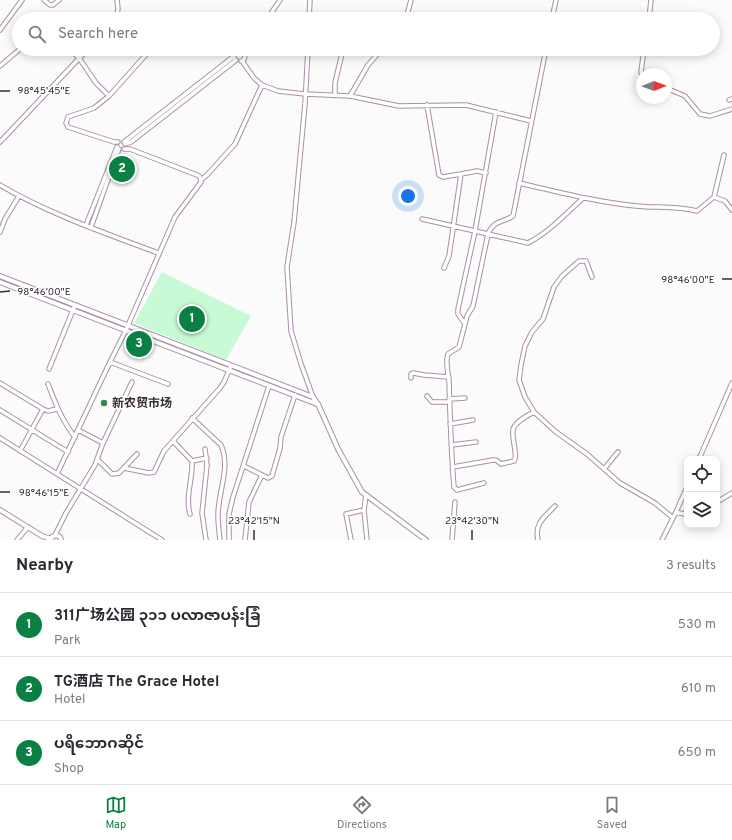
<!DOCTYPE html>
<meta charset="utf-8">
<style>
body{margin:0;font-family:Overpass,"Noto Sans SC","Noto Sans Myanmar",sans-serif;background:#f2f2f3;color:#2b2b33}
.controls{position:absolute;right:12px;bottom:12px;display:grid;overflow:hidden;border-radius:8px;box-shadow:0 2px 10px #0003}
.controls button{width:36px;height:36px;display:grid;place-items:center;padding:0;border:0;border-bottom:1px solid #e1e1e2;background:#fff;color:#2b2b33;font:20px sans-serif}
.compass{position:absolute;left:636px;top:68px;width:36px;height:36px;border-radius:50%;background:#fff;box-shadow:0 2px 10px #0003;rotate:89deg}
.you{position:absolute;left:408px;top:196px;width:14px;height:14px;margin:-10px;border:3px solid #fff;border-radius:50%;background:#1a73e8;box-shadow:0 0 0 6px #1a73e833}
.badge{display:grid;place-items:center;width:26px;height:26px;border-radius:50%;background:#0b8043;color:#fff;font-size:13px;font-weight:700}
.pin{position:absolute;translate:-50% -50%;border:2px solid #fff;box-shadow:0 1px 4px #0006}
.list{margin:0;padding:0;list-style:none}
h2{display:flex;justify-content:space-between;align-items:center;height:52px;margin:0;padding:0 16px;font-size:17px}
h2 small{font-size:13px;font-weight:400;color:#7c7c81}
.list li{display:grid;grid-template-columns:26px 1fr auto;gap:12px;align-items:center;box-sizing:border-box;height:64px;padding:0 16px;border-top:1px solid #e1e1e2}
.list b{display:block;font-size:15px;white-space:nowrap}
.list p{margin:0;font-size:13px;white-space:nowrap;color:#7c7c81}
.list em{font-size:13px;font-style:normal;color:#7c7c81}
.icon{flex:none;width:22px;height:22px;fill:none;stroke:currentColor;stroke-width:2;stroke-linecap:round;stroke-linejoin:round}
.map{position:relative;flex:none;width:732px;height:540px;overflow:hidden}
.search{position:absolute;background:#fff;box-shadow:0 2px 10px #0003;left:12px;right:12px;top:12px;height:44px;display:flex;align-items:center;gap:10px;box-sizing:border-box;padding:0 14px;border-radius:22px;color:#7c7c81;font-size:15px}
.sheet{height:244px;background:#fff}
nav{display:flex;justify-content:space-around;align-items:center;box-sizing:border-box;height:56px;border-top:1px solid #e1e1e2;background:#fff;font-size:11px;color:#7c7c81}
nav a{display:grid;justify-items:center;gap:2px}
nav .on{color:#0b8043}
.map>svg:first-child{display:block}
.green{fill:#c8fad6}
.lines{fill:none;stroke-linecap:round;stroke-linejoin:round}
.minor-casing{stroke:#aa90a7;stroke-width:5.5}
.major-casing{stroke:#aa90a7;stroke-width:6}
.minor{stroke:#fff;stroke-width:3.5}
.major{stroke:#fff;stroke-width:4}
.ticks{fill:none;stroke:#382d37;stroke-width:1.5}
.poi-dot{fill:#368353;stroke:#fff;stroke-width:1.5}
.labels{text-anchor:middle;stroke-width:3;stroke-linejoin:round;paint-order:stroke}
.poi-label{font-size:12px;font-weight:bold;fill:#382d37;stroke:#fff;text-anchor:start}
.ticks-label{font-size:10px;text-anchor:middle;fill:#382d37;stroke:#fff;stroke-width:3;stroke-linejoin:round;paint-order:stroke}
</style>
<div class="map">
<svg width="732" height="540" viewBox="0 0 732 540">
<rect width="100%" height="100%" fill="#fbfbfb"/>
<path class="green" d="M162 272 251 316 226 360 134 323Z"/>
<g class="lines">
<g class="minor-casing">
<path id="minor" d="M44 0 50 5H53L59 0
M116 19 118 9 117 0
M185 19H205
M267 19 280 0
M309 19 310 0
M406 19 411 0
M552 19 556 0
M649 19 651 0
M0 30 22 0
M69 49 79 58 96 83 109 96 151 49
M308 49 305 104 294 222 287 267 291 331 301 364 313 397
M546 49 513 216C502 223 494 220 488 234L528 243C549 232 566 214 583 198
M623 49 644 53
M234 58 233 54 236 51 244 49
M241 61 244 60 245 55 242 50
M242 61 254 78 262 85 278 91 305 94 350 96 399 106 466 105 531 121
M0 66 20 49
M642 74 641 72 644 49
M666 88 685 96 700 114 710 116 732 109
M335 95V83L343 49
M109 96 94 108 68 117 66 123 68 127 114 142H118
M350 96 368 65 382 49
M729 100 732 99
M427 105 439 175 443 177 461 174
M0 142 88 49
M124 142 233 57
M125 144 131 142 236 60
M201 180 207 175 235 144 262 85
M519 183C558 192 596 202 636 206 657 208 676 206 697 211L714 197 724 155
M0 185C49 214 105 233 158 253
M714 197 725 201 732 210
M422 219 475 231 458 309V314L465 324
M86 225 117 147
M91 227 119 149
M0 232 5 219 19 196
M444 268 449 256 461 174 477 171 486 173
M592 277 586 261H579L562 276 554 287 543 319 532 332 525 346 521 365 519 380 525 397 534 412 556 432 587 454 620 483 655 503 673 518
M110 362 168 384
M49 369 75 305
M411 378V374L413 373 424 375 449 377
M0 383 43 409 48 411 57 409
M48 384C55 402 62 421 75 437
M427 396 432 402H450
M449 399 465 398
M0 410 68 452
M192 418 221 445C231 467 218 492 218 515 218 523 219 532 220 540
M450 424 473 420
M78 430 103 443
M0 438 162 540
M173 441 192 461C193 479 185 496 190 514
M451 445 476 442
M205 449 207 465 202 513 206 540
M20 451 43 409
M97 459 112 474 119 473 137 454
M699 459 732 383
M192 461 207 458
M244 466 268 478 272 476 280 448 281 437 295 395
M453 467 493 460H496L501 464 514 461C516 458 516 456 515 452 515 446 512 437 513 430 514 423 528 415 534 412
M124 468 149 473 154 472 164 451 220 388 224 382 230 368
M604 469 618 452
M57 474 110 362 126 330 175 217 201 182 200 177 197 175 130 149H124
M484 483 457 490 454 487C451 452 450 417 449 381 448 373 445 361 448 354L459 347 467 316 473 306 488 234 475 231 496 112
M366 495 364 510 367 540
M717 502 732 493
M676 512 684 514H687
M55 535 66 513 95 465 103 443 132 382
M17 540 28 527
M229 540V514L233 497 269 386
M245 540 249 502 262 475
M351 540 346 514 364 510
M452 540 455 502
M538 540C534 523 545 517 555 506
M662 540 676 512 687 487"/>
</g>
<g class="major-casing">
<path id="major" d="M0 276 313 397 318 404 338 449 362 492 426 540
M0 282 317 404
M0 510 42 536 51 539
M51 540 52 537 56 535 60 537 61 540"/>
</g>
<use href="#minor" class="minor"/>
<use href="#major" class="major"/>
</g>
<path class="ticks" d="M0 91H10M722 279H732M0 292 10 291M0 492H10M254 530V540M472 530V540"/>
<circle class="poi-dot" cx="104" cy="403" r="4"/>
<g class="labels">
<g class="poi-label">
<text x="112" y="407">新农贸市场</text>
</g>
</g>
<g class="ticks-label">
<text x="44" y="94">98°45'45"E</text>
<text x="688" y="283">98°46'00"E</text>
<text x="44" y="295">98°46'00"E</text>
<text x="44" y="496">98°46'15"E</text>
<text x="254" y="524">23°42'15"N</text>
<text x="472" y="524">23°42'30"N</text>
</g>
</svg>
<div class="controls">
<button><svg class="icon" aria-label="locate" viewBox="0 0 24 24"><circle cx="12" cy="12" r="6"/><path d="M12 2v4M12 18v4M2 12h4M18 12h4"/></svg></button>
<button><svg class="icon" aria-label="layers" viewBox="0 0 24 24"><path d="M12 4l9 5-9 5-9-5zM3 14l9 5 9-5"/></svg></button>
</div>
<svg class="compass" viewBox="-18 -18 36 36"><path d="M0-13l5 13h-10z" fill="#e53935"/><path d="M0 13l5-13h-10z" fill="#7c7c81"/></svg>
<div class="you"></div>
<div class="pin badge" style="left:192px;top:319px">1</div>
<div class="pin badge" style="left:122px;top:169px">2</div>
<div class="pin badge" style="left:139px;top:344px">3</div>
<div class="search"><svg class="icon" aria-label="search" viewBox="0 0 24 24"><circle cx="10" cy="10" r="6"/><path d="M15 15l6 6"/></svg>Search here</div>
</div>
<section class="sheet">
<h2>Nearby<small>3 results</small></h2>
<ul class="list">
<li><span class="badge">1</span><div><b>311广场公园 ၃၁၁ ပလာဇာပန်းခြံ</b><p>Park</p></div><em>530 m</em></li>
<li><span class="badge">2</span><div><b>TG酒店 The Grace Hotel</b><p>Hotel</p></div><em>610 m</em></li>
<li><span class="badge">3</span><div><b>ပရိဘောဂဆိုင်</b><p>Shop</p></div><em>650 m</em></li>
</ul>
</section>
<nav>
<a class="on"><svg class="icon" aria-label="map" viewBox="0 0 24 24"><path d="M3 6l6-2 6 2 6-2v14l-6 2-6-2-6 2zM9 4v14M15 6v14"/></svg>Map</a>
<a><svg class="icon" aria-label="directions" viewBox="0 0 24 24"><path d="M12 3l9 9-9 9-9-9zM9 14v-3h6M13 9l2 2-2 2"/></svg>Directions</a>
<a><svg class="icon" aria-label="saved" viewBox="0 0 24 24"><path d="M7 4h10v16l-5-4-5 4z"/></svg>Saved</a>
</nav>
